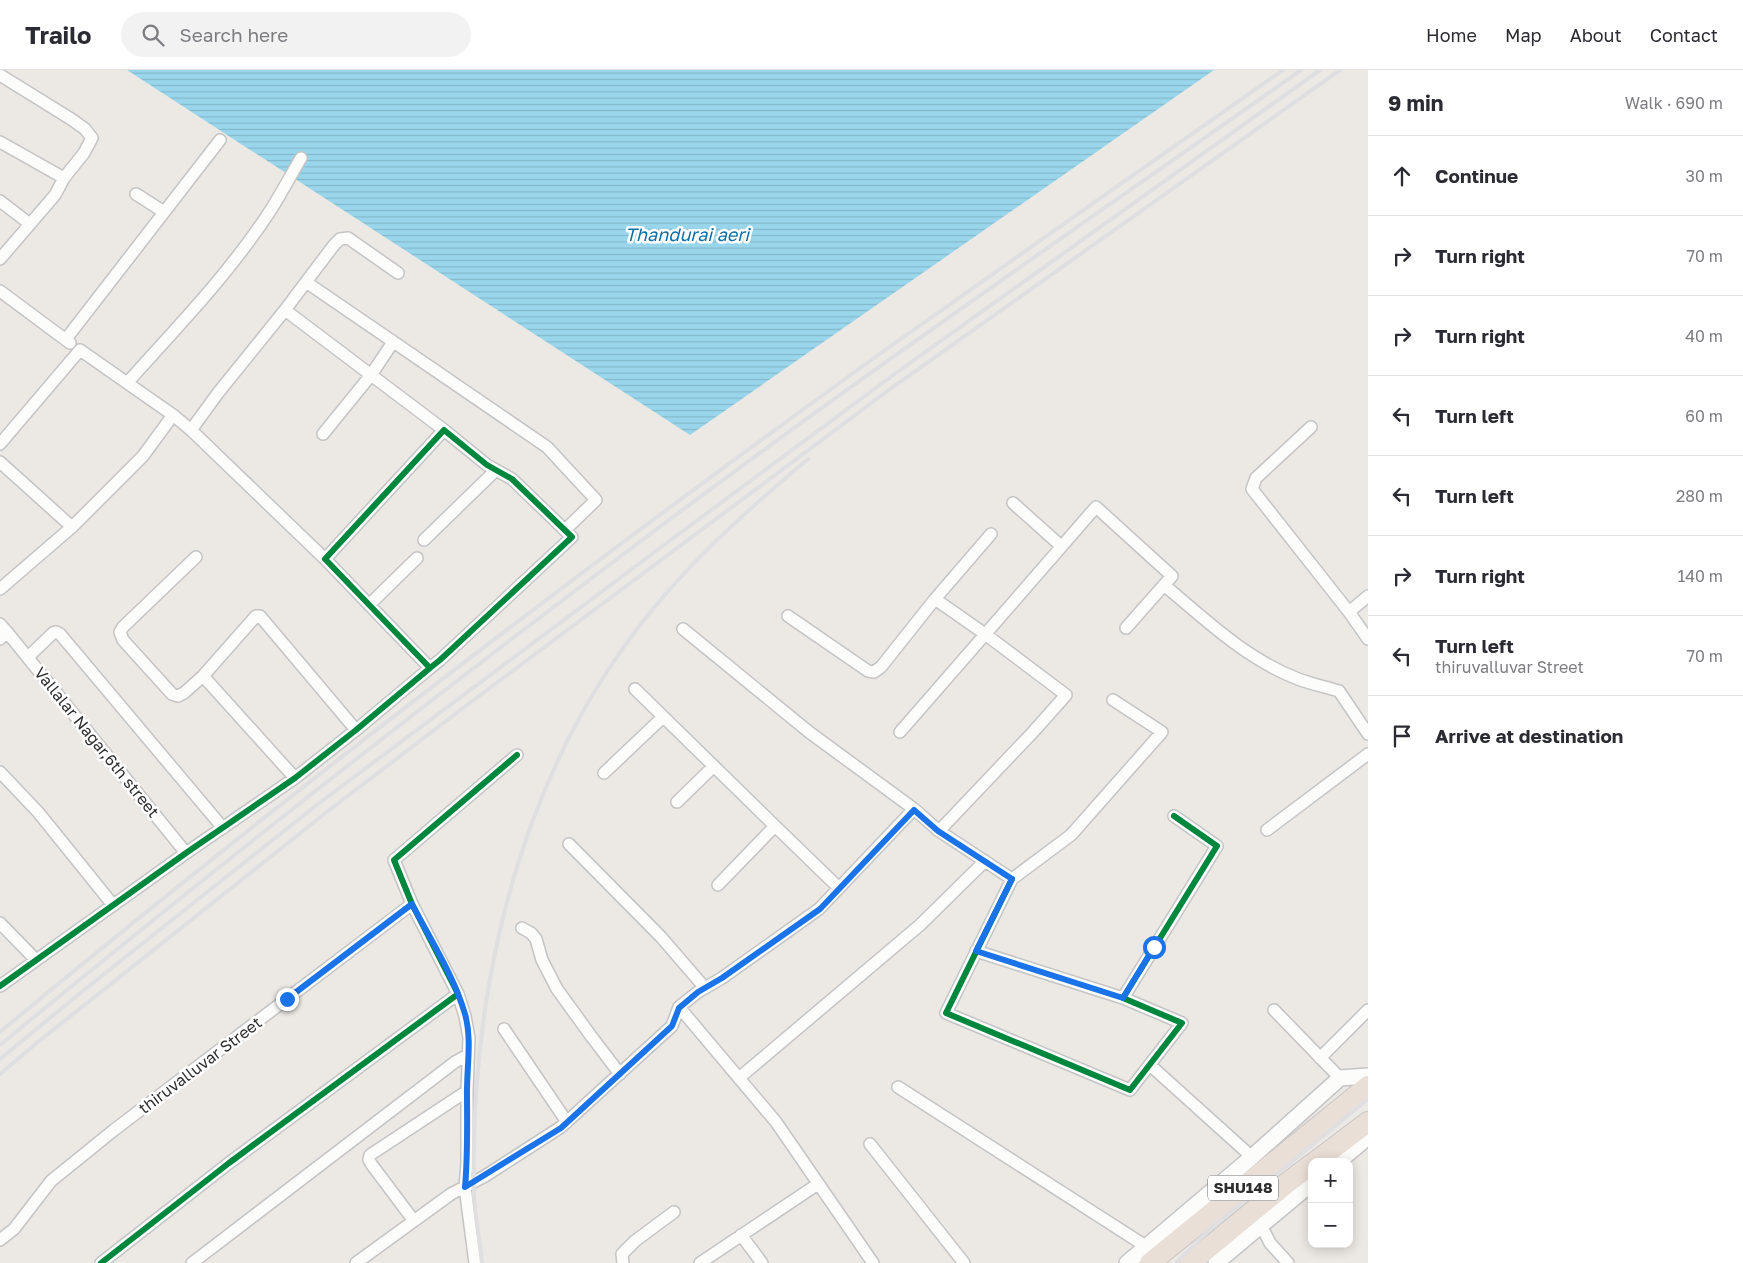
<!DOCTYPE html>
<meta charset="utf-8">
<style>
body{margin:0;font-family:"Golos Text",sans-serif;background:#f2f2f3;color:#2b2b33}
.controls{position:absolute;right:15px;bottom:15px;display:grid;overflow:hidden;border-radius:10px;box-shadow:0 2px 12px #0003}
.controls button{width:45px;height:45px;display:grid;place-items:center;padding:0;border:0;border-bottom:1px solid #e1e1e2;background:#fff;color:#2b2b33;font:25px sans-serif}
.stop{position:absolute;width:15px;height:15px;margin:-11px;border:4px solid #1a73e8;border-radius:50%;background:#fff}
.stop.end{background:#1a73e8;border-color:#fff;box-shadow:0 1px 5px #0008}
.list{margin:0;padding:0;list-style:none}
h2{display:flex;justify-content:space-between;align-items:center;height:65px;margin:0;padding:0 20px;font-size:21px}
h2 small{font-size:16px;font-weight:400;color:#7c7c81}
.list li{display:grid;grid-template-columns:32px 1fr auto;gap:15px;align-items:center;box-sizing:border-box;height:80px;padding:0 20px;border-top:1px solid #e1e1e2}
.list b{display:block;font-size:19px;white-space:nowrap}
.list p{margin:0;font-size:16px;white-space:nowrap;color:#7c7c81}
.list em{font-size:16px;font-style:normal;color:#7c7c81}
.icon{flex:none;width:28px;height:28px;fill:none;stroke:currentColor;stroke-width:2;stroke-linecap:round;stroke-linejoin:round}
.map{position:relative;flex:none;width:1368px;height:1193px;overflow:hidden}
header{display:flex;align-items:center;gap:30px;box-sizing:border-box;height:70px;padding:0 25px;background:#fff;border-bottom:1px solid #e1e1e2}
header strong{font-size:24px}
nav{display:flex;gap:28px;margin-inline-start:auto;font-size:18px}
.search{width:350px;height:45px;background:#f2f2f3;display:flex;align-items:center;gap:12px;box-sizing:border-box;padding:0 18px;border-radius:28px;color:#7c7c81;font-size:19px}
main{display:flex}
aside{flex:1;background:#fff}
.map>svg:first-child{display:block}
.water{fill:url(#water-rules)}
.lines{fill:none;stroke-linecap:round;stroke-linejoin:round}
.street-casing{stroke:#c5c4c5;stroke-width:14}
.secondary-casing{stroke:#c5c4c5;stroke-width:18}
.highway-casing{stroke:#c6c5c4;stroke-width:22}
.street{stroke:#fcfcfb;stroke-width:11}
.secondary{stroke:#fcfcfb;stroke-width:15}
.highway{stroke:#eadfd6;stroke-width:20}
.rail{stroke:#dfdfe1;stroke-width:4}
.cycleway-casing{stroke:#fff;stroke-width:9}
.cycleway{stroke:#00873e;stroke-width:6}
.route{stroke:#1a73e8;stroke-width:6}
.labels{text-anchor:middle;stroke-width:5;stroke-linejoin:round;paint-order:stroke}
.shield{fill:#fff;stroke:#6d6d6d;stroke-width:1}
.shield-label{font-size:15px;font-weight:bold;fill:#2e2e2e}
.street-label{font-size:16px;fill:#2e2e2e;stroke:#fff}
.water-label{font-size:18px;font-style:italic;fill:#0d6fa3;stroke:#fff}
</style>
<header>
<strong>Trailo</strong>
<div class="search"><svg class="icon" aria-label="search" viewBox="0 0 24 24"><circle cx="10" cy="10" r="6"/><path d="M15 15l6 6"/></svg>Search here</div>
<nav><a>Home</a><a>Map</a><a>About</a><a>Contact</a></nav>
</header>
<main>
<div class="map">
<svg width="1368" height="1193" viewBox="0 0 1368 1193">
<defs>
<pattern id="water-rules" width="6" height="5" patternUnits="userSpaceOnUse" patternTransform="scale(1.25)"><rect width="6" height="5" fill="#99d6ec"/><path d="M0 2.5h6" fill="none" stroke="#84b8cb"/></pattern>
</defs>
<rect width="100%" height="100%" fill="#ece8e4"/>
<path class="water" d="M127 0H1214L690 365Z"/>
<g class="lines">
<g class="street-casing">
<path id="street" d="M0 5 71 49 85 59 92 68 84 83 64 108
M0 72 64 108 55 125 0 189
M136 124 164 142
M0 131 30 154
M306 212 334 175 340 169 348 168 398 203
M0 221 70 273
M285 240 306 212 547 377 596 430 565 460
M66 269 220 70
M127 313C177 257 231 202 272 138 282 122 291 105 301 88
M1311 357 1256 408 1252 419 1349 542 1368 526
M323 364 371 305 393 272
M0 374 80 280 173 345
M0 392 72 457
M1013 433 1061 476
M424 470 496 400
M196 487 123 557 120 562 123 570 172 624 178 626 184 623 203 606 295 708
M325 489 191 360 218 323 285 240 444 360
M1164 515C1206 550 1246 589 1298 609 1311 614 1326 617 1339 621L1368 664
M0 519 72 457 143 386 173 345 191 360
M935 529 985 564 1066 625 1034 661 939 761
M369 535 417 488
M1349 542 1368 569
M788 546 868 601 874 602 881 597 935 529 991 464
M0 554 7 562 0 569
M683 559 809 662 914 739 939 761 1012 809 1071 765 1162 662 1113 630
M7 562 186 783
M28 587 53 563 56 562 60 564 223 758
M203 606 256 546H260L356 660
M635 619 775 756 718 815
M900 662 1096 437 1172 506 1126 558
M0 702 38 742 113 835
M604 703 663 647
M677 732 714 696
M775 756 839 818
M1267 760 1368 684
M569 774 661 867 705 918
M1012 809 946 943 1130 1020 1182 953 1123 928 1217 776 1174 746
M0 853 36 890
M522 858 531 863 536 869 542 890 557 919 591 966 620 1004
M976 881 1123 928
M0 916 186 783 295 708 356 660 430 598 440 590 572 467 512 409 487 395 444 360 325 489 430 598
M458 924 465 946 469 968 467 1021V1093L465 1117 475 1193
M679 937 776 1052 873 1193
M1274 940 1340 1008
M504 959 567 1052
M1320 988 1368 940
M1150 995 1252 1087
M739 1008 920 855 985 791
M898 1017 1147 1177
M870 1074 964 1193
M414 1151 372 1095 369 1090 370 1085 467 1021
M1261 1155 1270 1173 1288 1193
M741 1165 762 1193
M0 1170 14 1159 51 1111 114 1060 412 834
M101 1193 229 1093 458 924 412 834 394 790 517 685
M192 1193 455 992 468 985
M356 1193 451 1124 485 1106 561 1057 672 956 679 937 698 922 722 908 819 839 914 739
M623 1193 622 1184 635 1171 674 1142
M700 1193 818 1114"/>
</g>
<g class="secondary-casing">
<path id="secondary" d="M1338 1092 1368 1067
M1127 1193 1252 1087 1340 1008 1368 1006
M1216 1193 1312 1113"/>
</g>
<g class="highway-casing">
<path id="highway" d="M1315 1092 1368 1052
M1150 1193 1368 1016
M1190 1193 1287 1113 1312 1094"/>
</g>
<use href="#street" class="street"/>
<use href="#secondary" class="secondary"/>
<use href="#highway" class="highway"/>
<path class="rail" d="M0 962C285 725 580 500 881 283 1014 188 1149 94 1283 0
M0 975C212 800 429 630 649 465 862 305 1083 154 1301 0
M0 989 79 924 318 734 660 478 896 303 1320 0
M0 1004 38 972 328 741 467 635 886 322 1340 0
M482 1193C480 1171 475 1147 474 1125 469 914 522 690 663 527 706 477 757 432 808 389
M1176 1193 1209 1160 1368 1029"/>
<g class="cycleway-casing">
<path id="cycleway" d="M1012 809 946 943 1130 1020 1182 953 1123 928 1217 776 1174 746
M0 916 186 783 295 708 356 660 430 598 440 590 572 467 512 409 487 395 444 360 325 489 430 598
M101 1193 229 1093 458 924 412 834 394 790 517 685"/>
</g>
<use href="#cycleway" class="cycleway"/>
</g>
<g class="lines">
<path class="route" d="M287 929 412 834C430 869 454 906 465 944 472 969 467 995 467 1021 467 1053 468 1084 465 1117L561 1058 672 956 679 938 698 922 722 908 820 839 914 740 938 761 1012 809 976 881 1123 928 1154 877"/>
</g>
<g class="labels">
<rect class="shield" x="1208" y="1105.5" width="70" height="25" rx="4"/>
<g class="shield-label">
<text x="1243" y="1123">SHU148</text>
</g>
<g class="street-label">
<text transform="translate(97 672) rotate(51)" y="6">Vallalar Nagar,6th street</text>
<text transform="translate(200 995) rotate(-37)" y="6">thiruvalluvar Street</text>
</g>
<g class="water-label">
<text x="687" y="171">Thandurai aeri</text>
</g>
</g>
</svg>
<div class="controls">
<button>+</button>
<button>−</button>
</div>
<div class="stop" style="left:1154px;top:877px"></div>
<div class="stop end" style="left:287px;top:929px"></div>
</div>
<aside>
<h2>9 min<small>Walk · 690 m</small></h2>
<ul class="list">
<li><svg class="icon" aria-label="ahead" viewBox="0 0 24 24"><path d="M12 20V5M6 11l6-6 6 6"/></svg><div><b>Continue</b></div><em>30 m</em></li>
<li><svg class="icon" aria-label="right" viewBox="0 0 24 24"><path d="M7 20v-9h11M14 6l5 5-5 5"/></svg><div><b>Turn right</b></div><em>70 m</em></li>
<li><svg class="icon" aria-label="right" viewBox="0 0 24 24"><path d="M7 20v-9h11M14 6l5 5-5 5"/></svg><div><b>Turn right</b></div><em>40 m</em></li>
<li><svg class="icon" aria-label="left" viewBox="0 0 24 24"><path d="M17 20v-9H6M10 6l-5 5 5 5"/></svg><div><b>Turn left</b></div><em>60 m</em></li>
<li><svg class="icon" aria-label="left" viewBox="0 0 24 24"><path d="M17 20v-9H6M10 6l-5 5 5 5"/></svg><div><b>Turn left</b></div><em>280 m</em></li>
<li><svg class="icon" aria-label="right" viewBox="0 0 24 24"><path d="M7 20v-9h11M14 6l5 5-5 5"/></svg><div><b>Turn right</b></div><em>140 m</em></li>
<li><svg class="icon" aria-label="left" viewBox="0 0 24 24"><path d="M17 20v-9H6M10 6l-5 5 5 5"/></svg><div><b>Turn left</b><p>thiruvalluvar Street</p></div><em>70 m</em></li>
<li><svg class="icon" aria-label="arrive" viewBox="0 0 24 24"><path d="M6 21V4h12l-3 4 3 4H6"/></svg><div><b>Arrive at destination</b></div></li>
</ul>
</aside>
</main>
